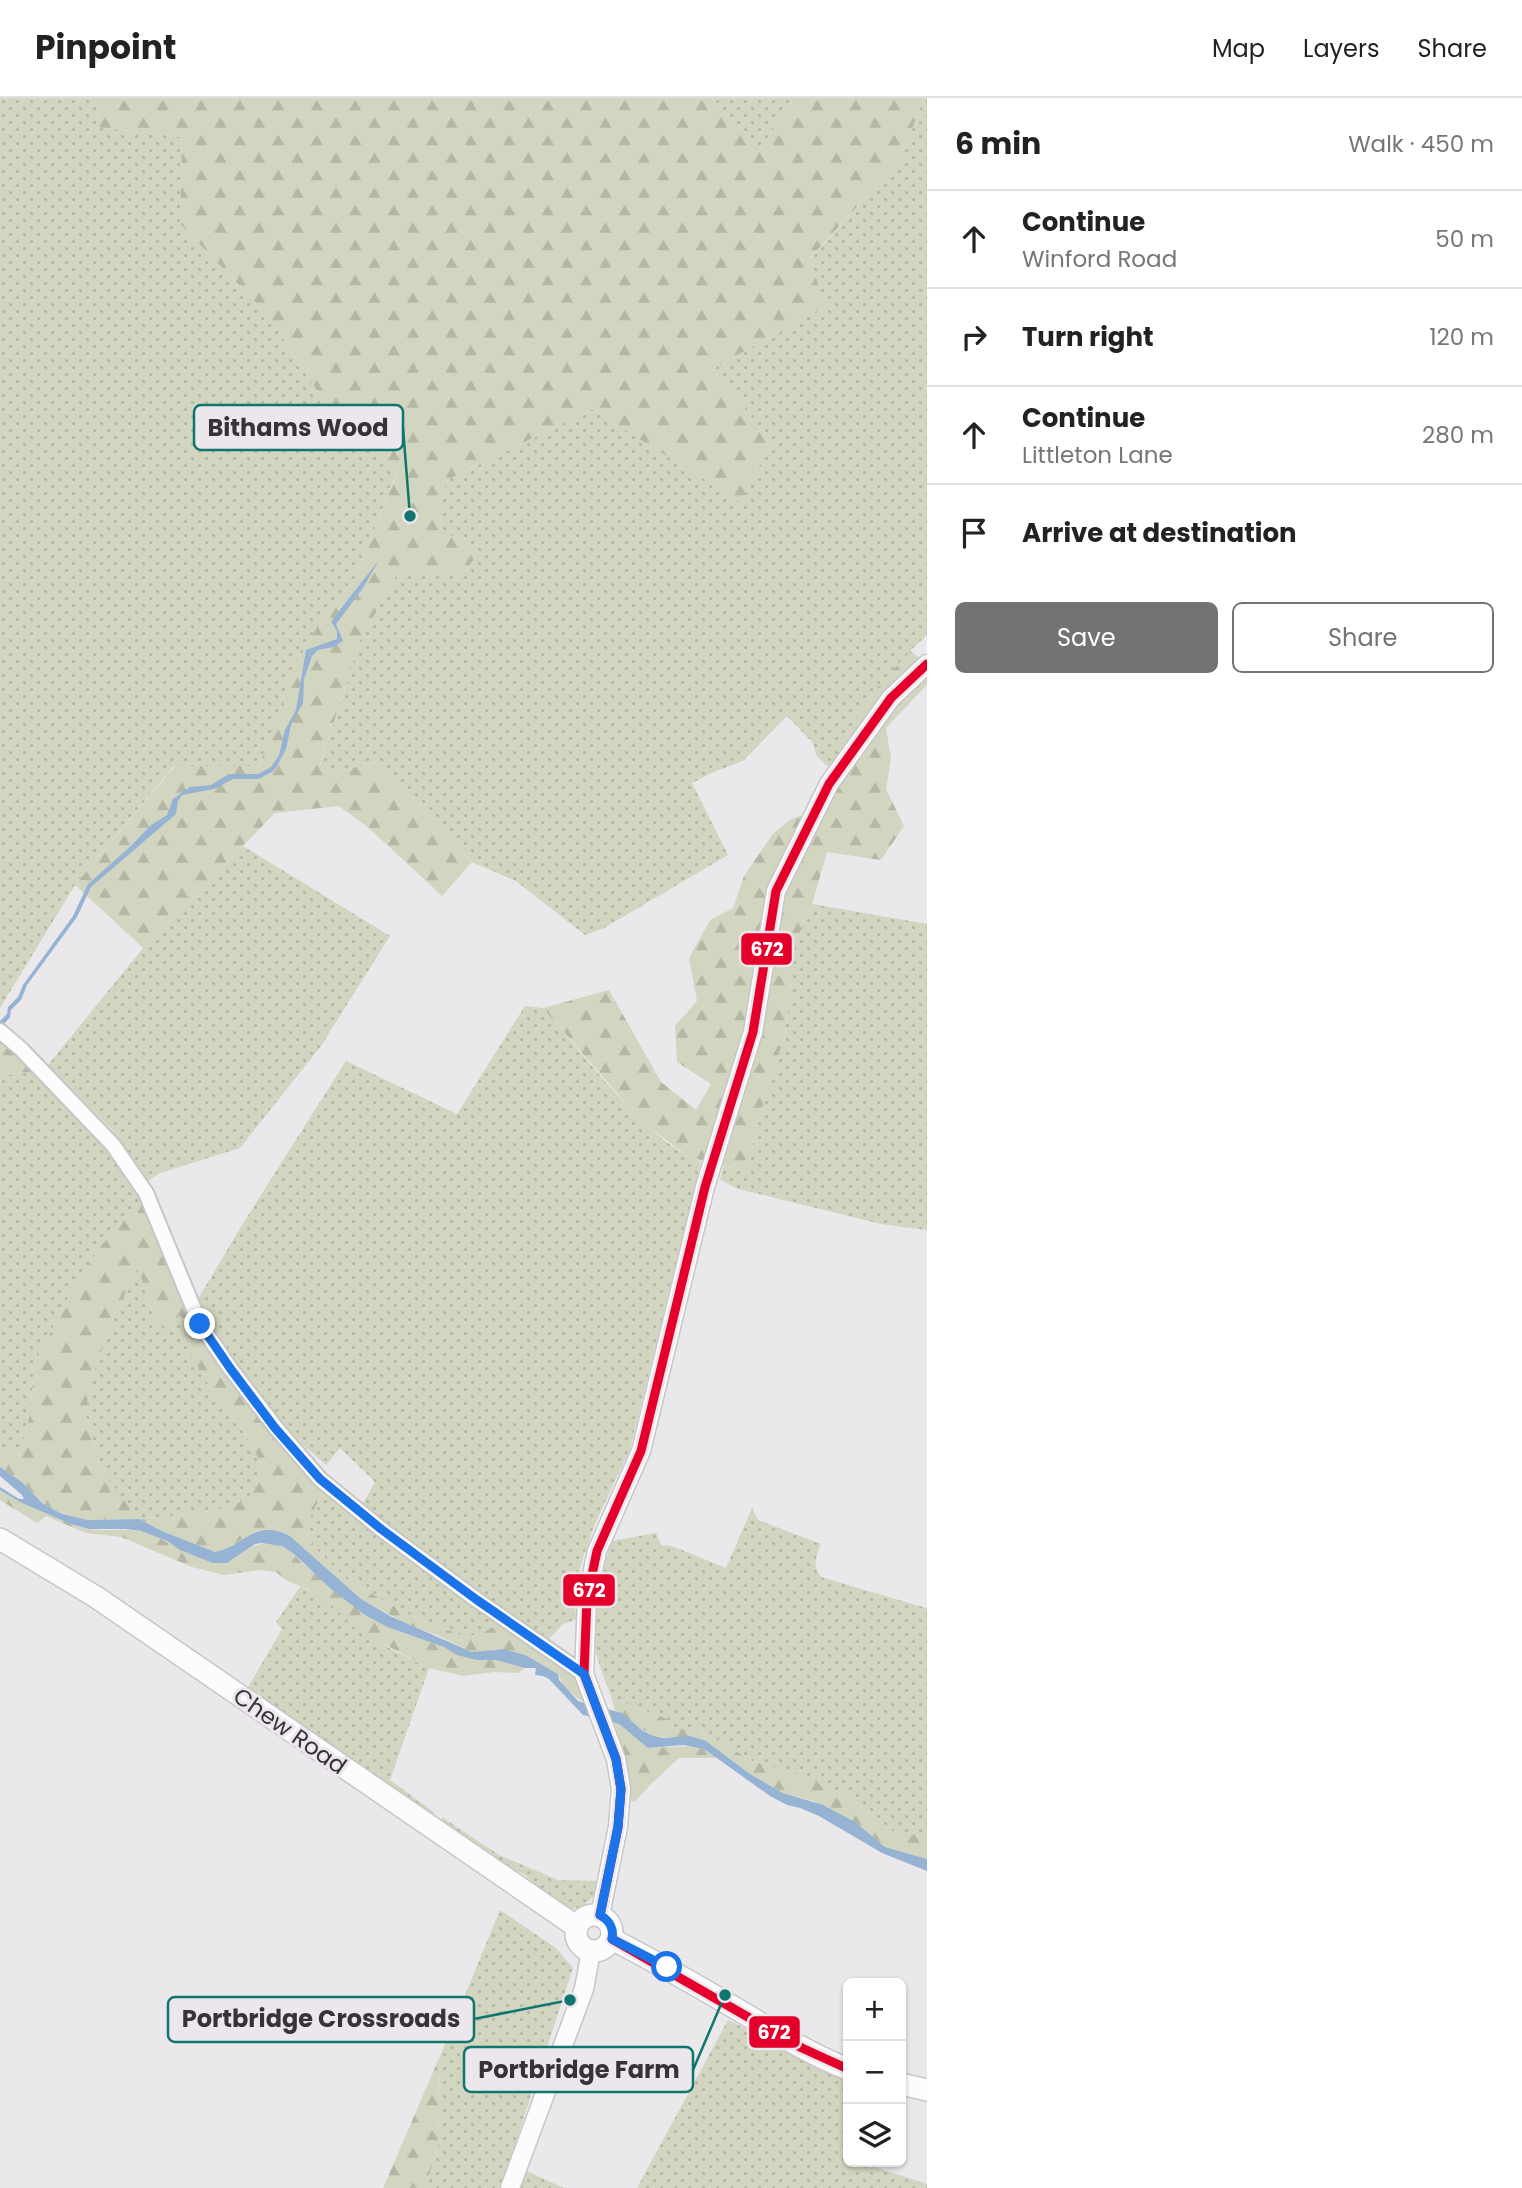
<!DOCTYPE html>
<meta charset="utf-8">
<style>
body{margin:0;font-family:Poppins,sans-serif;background:#f6f6f6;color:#222}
.controls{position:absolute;right:21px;bottom:21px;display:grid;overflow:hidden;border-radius:10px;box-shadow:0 2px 5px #0004}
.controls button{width:63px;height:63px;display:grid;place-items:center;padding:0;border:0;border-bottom:2px solid #e0e0e0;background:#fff;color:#222;font:35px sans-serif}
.stop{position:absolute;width:21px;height:21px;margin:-16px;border:5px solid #1a73e8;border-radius:50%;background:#fff}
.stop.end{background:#1a73e8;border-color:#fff;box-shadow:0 2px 7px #0008}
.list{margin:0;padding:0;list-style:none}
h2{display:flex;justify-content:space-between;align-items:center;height:91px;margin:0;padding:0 28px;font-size:30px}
h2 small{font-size:23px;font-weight:400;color:#767676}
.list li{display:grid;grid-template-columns:46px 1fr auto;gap:21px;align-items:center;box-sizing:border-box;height:98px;padding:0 28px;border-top:2px solid #e0e0e0}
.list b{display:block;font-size:26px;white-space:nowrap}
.list p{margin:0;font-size:23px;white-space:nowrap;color:#767676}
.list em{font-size:23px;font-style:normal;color:#767676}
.actions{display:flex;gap:14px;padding:21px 28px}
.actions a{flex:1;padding:16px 0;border:2px solid #747275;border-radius:10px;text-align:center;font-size:24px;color:#747275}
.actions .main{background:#747275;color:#fff}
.icon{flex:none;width:38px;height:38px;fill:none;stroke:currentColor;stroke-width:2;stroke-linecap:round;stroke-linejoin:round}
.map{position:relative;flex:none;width:927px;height:2090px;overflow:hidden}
header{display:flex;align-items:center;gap:42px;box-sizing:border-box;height:98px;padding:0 35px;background:#fff;border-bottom:2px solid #e0e0e0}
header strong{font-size:33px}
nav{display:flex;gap:38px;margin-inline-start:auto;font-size:24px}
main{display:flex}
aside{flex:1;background:#fff}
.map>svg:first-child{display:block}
.grass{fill:url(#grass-dots)}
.forest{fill:url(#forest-firs);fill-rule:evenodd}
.water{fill:#97b3d4}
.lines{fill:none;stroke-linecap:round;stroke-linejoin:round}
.minor-casing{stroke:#c7c6c7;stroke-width:18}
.tertiary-casing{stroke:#c7c6c7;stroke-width:21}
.secondary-casing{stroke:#c7c6c7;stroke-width:24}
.minor{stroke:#fcfcfc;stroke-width:14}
.tertiary{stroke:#fcfcfc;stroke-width:18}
.secondary{stroke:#fcfcfc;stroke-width:21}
.bus-1-casing{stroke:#ebe7ec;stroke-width:14}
.bus-1{stroke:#e4002b;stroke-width:9}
.route{stroke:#1a73e8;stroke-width:9}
.labels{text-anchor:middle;stroke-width:6;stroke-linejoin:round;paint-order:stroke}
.street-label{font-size:23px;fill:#353335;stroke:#ebe7ec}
.leader{fill:none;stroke:#0f766e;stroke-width:2.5}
.callout-dot{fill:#0f766e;stroke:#ebe7ec;stroke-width:2.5}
.callout{fill:#ebe7ec;stroke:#0f766e;stroke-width:2.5}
.callout-label{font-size:24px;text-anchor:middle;font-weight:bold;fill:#353335}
.line-badge{stroke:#ebe7ec;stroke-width:2.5}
.badge-label{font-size:19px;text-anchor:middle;font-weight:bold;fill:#fff}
</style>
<header>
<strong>Pinpoint</strong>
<nav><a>Map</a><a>Layers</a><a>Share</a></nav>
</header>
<main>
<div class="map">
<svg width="927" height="2090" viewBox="0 0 927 2090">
<defs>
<pattern id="grass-dots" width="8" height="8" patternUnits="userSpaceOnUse" patternTransform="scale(1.75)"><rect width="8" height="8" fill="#d2d5bf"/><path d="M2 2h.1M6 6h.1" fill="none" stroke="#b5b7a5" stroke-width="1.8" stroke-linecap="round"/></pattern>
<pattern id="forest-firs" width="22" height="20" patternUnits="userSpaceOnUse" patternTransform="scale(1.75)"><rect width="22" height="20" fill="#d2d5bf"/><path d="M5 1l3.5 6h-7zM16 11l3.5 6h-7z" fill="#b5b7a5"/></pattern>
</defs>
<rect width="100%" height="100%" fill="#eae8eb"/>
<path class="grass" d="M0 0H100L96 29 182 39 180 126 267 216 325 305 398 371 354 483 302 549 259 668H174L75 787 0 910Z
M711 0H794L761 50Z
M924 0H927V537L910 553 834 670 831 672 816 657 813 645 787 618 743 663 716 673 692 685 728 757 604 830 585 837 516 783 472 764 419 706 374 664 338 674 319 671 360 543 398 474H465L478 454 442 432 438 402 449 381 592 311 740 403 772 344 712 271 825 209 810 161 900 62Z
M243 748 390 838 321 948 240 1050 160 1075 148 1083 112 1032 48 967 143 850Z
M812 806 927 826V1132L881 1126 738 1091 720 1082 723 1068 748 1074 756 1029 785 937 795 845Z
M525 908 543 910C578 949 652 1050 701 1063L630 1351 594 1428 581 1466 574 1495 576 1521 562 1527 547 1543 379 1424 361 1409 375 1384 340 1350 326 1367 279 1326 205 1225 198 1201 242 1127 346 963 457 1016Z
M24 973 38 975 96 1035 144 1099 101 1148 68 1200 34 1266 30 1316 20 1357 0 1348V984L5 978Z
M138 1169 157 1227 180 1216 185 1243 217 1301 246 1337 262 1368C259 1376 257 1388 252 1395 236 1417 166 1417 139 1421L103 1375 86 1318 89 1286 114 1217Z
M323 1394 498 1525 483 1535 465 1539 406 1515 347 1482 316 1451 305 1435 308 1423Z
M752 1410 758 1422 821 1446C816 1458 812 1468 821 1479L926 1510 927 1509V1739L893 1733 848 1698 807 1680 753 1663 713 1640 689 1631 669 1629 668 1621 612 1601C607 1586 600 1571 596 1555 589 1520 601 1476 612 1443L656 1435 661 1447 672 1448 726 1470Z
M300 1489 313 1493 389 1550 429 1570 390 1682 435 1715 429 1719 247 1591 282 1531 276 1524Z
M442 1719 499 1757 558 1782 599 1783C594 1809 566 1822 546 1802 538 1794 535 1784 525 1777 517 1772 508 1770 500 1766 479 1755 460 1739 441 1726Z
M500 1812 556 1850 573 1870 509 2065 564 2090H425L438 2049 440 1958Z
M728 1922 848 1981V2064H860L927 2086V2090H637Z"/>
<path class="forest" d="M100 0H711L761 50 794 0H924L900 62 810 160 825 209 712 271 772 344 740 404 592 311 449 381 438 402 442 432 479 453 465 474H398L360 543 319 670 338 674 374 664 419 706 472 764 442 798 369 730 339 708 275 715 143 850 75 787 175 668H259L302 549 354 483 398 372 325 305 267 216 180 126 182 39 96 29Z
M910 553 927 565V587L886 630 891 660 886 691 904 728 881 762 827 754 812 806 795 845 785 937 756 1029 748 1074 689 1059 642 1024 543 910 609 892 661 984 696 1012 711 986 677 964 675 928 697 903 689 860 710 822 733 810 744 778 772 737 791 721 823 711 833 694 835 661 864 605Z
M0 939 38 975C24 973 10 973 0 984Z
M144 1099 188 1207 269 1329 323 1394 308 1423 305 1435 316 1451 347 1482 406 1515 465 1539 483 1535 498 1525 580 1578 592 1607C577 1602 563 1591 558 1576L525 1558 494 1551 482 1555 472 1554 439 1538 407 1526 361 1501 290 1438C254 1419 246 1447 215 1454L162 1433 139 1421 88 1422 62 1416 43 1406 22 1384 0 1369V1348L20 1357 30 1316 34 1266 68 1200 101 1148ZM138 1170 157 1227 167 1232 180 1217 185 1243 200 1273 217 1301 246 1337 262 1368C259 1376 257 1388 252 1395 236 1417 166 1417 140 1421L103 1375 86 1318 89 1286 114 1217Z
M0 1392C14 1401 29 1406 44 1413 58 1419 74 1428 89 1431 107 1434 125 1429 143 1434 172 1443 191 1461 222 1464 231 1465 238 1458 245 1453 266 1438 287 1446 301 1464L365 1517 387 1529 444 1549C462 1561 478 1559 498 1562 507 1563 516 1567 525 1570L518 1575 495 1574 463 1578 429 1570 356 1531 334 1509 313 1493 287 1483 276 1474 259 1472 224 1477 192 1469 121 1439 86 1435 46 1418 37 1425 0 1402Z
M612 1601 668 1621 669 1629 689 1631 713 1640 753 1663 807 1680 848 1698 893 1733 927 1739V1761L885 1749 867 1734 813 1703 783 1695 750 1676 706 1643 654 1638 634 1627 622 1615 615 1613Z
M614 1625 619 1626 648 1650 693 1648 704 1651 718 1660H679L650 1687 635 1704 629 1701 626 1667Z
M440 1958 438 2049 425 2090H383Z"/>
<path class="water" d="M379 462 363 490 336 526 343 543 333 549 318 552 312 558 304 581 303 605 291 627 286 651 277 668 272 674 258 681H233L214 691 182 697 178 703 176 716 91 789 77 819 27 887 21 902 11 912 10 919 0 931V923L7 916 8 909 18 899 23 887 73 818 88 786 131 748 151 727 167 717 173 701 190 689 211 687 229 676H258L271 669 279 657 285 632 296 612 306 552 337 541V533L332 525V522Z
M0 1369 22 1384 43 1406 62 1416 88 1422 139 1421 162 1433 215 1454C246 1448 254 1419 290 1438L361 1501 392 1519 472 1554 504 1551 525 1557 558 1576 559 1582 578 1603 622 1615 643 1633 654 1638 663 1640 690 1638 706 1643 750 1676 783 1695 823 1707 855 1724 885 1749 927 1761V1773L882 1755 819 1718 800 1710 787 1707 770 1698 704 1651 684 1647 648 1650 619 1626 583 1617 549 1581 543 1578 535 1577 536 1570H525L496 1562H477L457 1557 444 1549 387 1529 365 1517 331 1491 294 1456 282 1448 262 1445 255 1446 227 1465H213L180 1452 167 1443 141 1433 126 1431H89L71 1426 20 1404 0 1392V1389L19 1401H24L22 1397 0 1378Z"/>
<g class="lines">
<g class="minor-casing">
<path id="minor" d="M0 933 21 951 113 1047 146 1095 200 1226 230 1270 276 1330 320 1381 381 1431 477 1502 584 1576"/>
</g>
<g class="tertiary-casing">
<path id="tertiary" d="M600 1817 618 1729 621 1691 616 1661 584 1576 587 1501 597 1453 641 1353 705 1089 753 934 776 793 829 686 891 600 927 566
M510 2090 584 1891 591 1853"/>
</g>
<g class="secondary-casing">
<path id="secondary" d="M0 1441 96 1499 577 1829
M576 1835a18 18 0 1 1 36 0a18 18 0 1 1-36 0Z
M612 1841C652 1862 691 1884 730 1907 769 1930 806 1955 848 1971
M901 1986 927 1992"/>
</g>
<use href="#minor" class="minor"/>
<use href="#tertiary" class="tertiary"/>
<use href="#secondary" class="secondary"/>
<g class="bus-1-casing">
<path id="bus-1" d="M600 1817 618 1729 621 1691 616 1661 584 1576 587 1501 597 1453 641 1353 705 1089 753 934 776 793 829 686 891 600 927 566
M612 1841 802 1950 848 1971"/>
</g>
<use href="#bus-1" class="bus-1"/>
</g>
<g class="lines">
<path class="route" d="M200 1226 230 1270 275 1330 320 1381 381 1431 477 1502 584 1576 616 1661 621 1691 618 1729 600 1817C610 1823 614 1830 612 1841L667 1869"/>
</g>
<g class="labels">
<g class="street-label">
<text transform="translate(290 1633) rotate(35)" y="8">Chew Road</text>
</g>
</g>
<path class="leader" d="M410 418L403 330M570 1902L474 1921M725 1897L693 1972"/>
<g class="callout-dot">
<circle cx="410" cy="418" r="7"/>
<circle cx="570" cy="1902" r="7"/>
<circle cx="725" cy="1897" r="7"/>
</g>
<g class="callout">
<rect x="194" y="307" width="209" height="45" rx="7"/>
<rect x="168" y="1899" width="306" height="45" rx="7"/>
<rect x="464" y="1949" width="229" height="45" rx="7"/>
</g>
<g class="callout-label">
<text x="298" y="338">Bithams Wood</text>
<text x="321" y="1929">Portbridge Crossroads</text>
<text x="579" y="1980">Portbridge Farm</text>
</g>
<g class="line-badge">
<rect x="740" y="834" width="53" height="34" rx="7" fill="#e4002b"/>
<rect x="562" y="1475" width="54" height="34" rx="7" fill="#e4002b"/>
<rect x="748" y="1917" width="53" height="34" rx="7" fill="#e4002b"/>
</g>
<g class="badge-label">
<text x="767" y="858">672</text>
<text x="589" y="1499">672</text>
<text x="774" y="1941">672</text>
</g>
</svg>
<div class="controls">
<button>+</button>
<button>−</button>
<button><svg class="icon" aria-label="layers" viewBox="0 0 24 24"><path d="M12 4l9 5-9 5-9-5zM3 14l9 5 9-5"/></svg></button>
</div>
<div class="stop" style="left:667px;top:1869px"></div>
<div class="stop end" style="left:200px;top:1226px"></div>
</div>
<aside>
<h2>6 min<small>Walk · 450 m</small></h2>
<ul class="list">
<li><svg class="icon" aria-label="ahead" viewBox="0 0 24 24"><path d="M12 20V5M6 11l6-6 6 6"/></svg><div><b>Continue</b><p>Winford Road</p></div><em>50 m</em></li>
<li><svg class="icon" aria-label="right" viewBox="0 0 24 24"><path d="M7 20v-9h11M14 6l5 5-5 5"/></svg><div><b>Turn right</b></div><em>120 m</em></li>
<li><svg class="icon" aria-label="ahead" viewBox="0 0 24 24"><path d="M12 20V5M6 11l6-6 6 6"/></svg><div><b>Continue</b><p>Littleton Lane</p></div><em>280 m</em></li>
<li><svg class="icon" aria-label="arrive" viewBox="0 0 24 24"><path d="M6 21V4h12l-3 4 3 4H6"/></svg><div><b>Arrive at destination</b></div></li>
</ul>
<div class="actions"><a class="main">Save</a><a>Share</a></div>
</aside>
</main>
